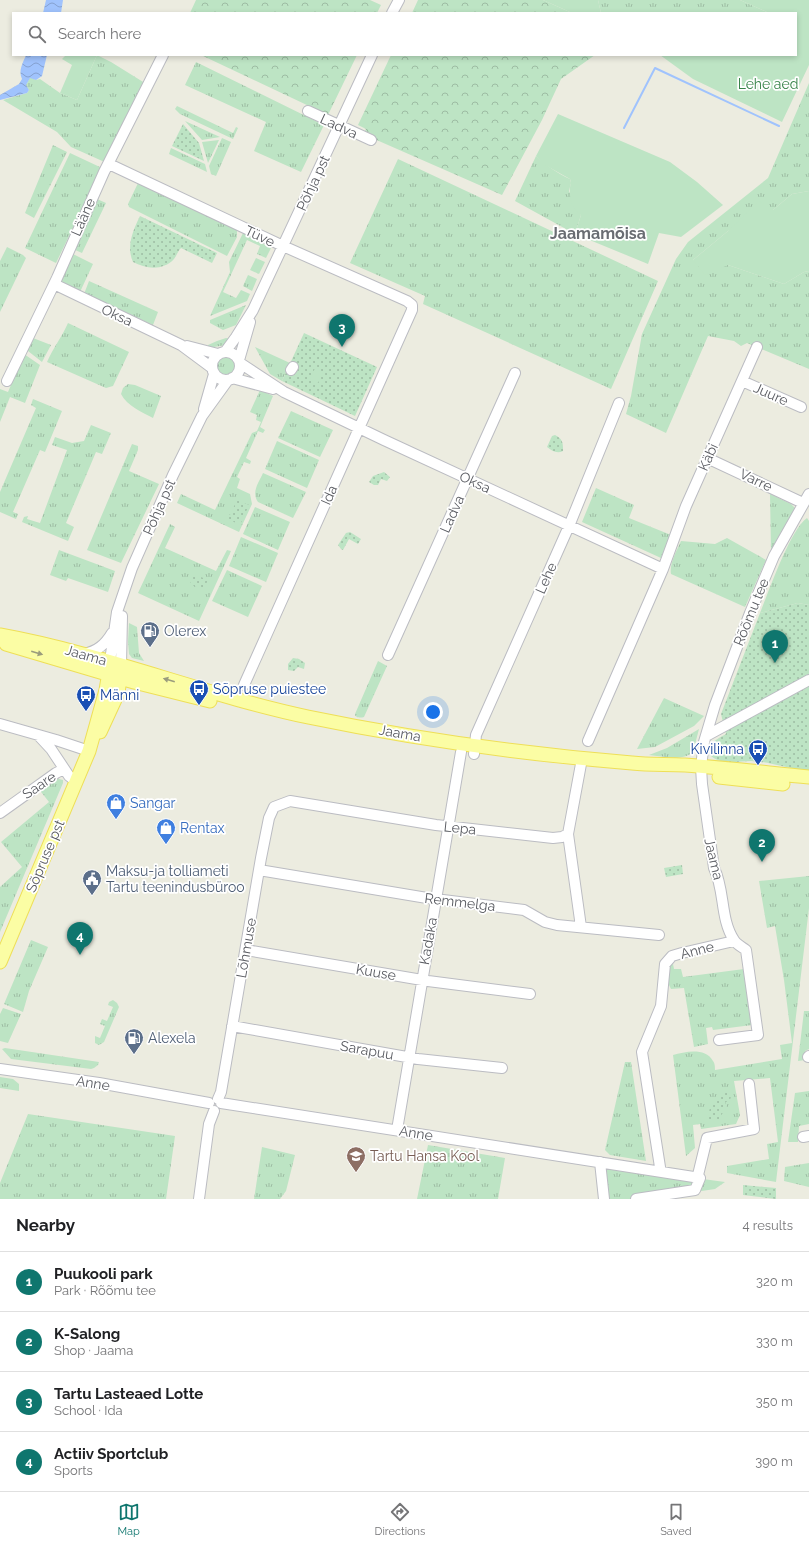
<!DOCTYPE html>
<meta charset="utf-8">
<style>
body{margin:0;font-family:Raleway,sans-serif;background:#f2f2f2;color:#202124}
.you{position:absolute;left:433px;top:712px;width:14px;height:14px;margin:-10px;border:3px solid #fff;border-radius:50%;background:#1a73e8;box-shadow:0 0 0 6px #1a73e833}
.badge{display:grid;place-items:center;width:26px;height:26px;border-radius:50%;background:#0f766e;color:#fff;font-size:13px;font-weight:700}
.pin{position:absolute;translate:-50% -33px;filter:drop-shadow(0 1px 2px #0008)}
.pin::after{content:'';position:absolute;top:21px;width:14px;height:12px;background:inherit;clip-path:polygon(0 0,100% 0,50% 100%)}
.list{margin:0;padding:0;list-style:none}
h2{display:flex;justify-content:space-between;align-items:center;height:52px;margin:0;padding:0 16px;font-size:17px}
h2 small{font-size:13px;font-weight:400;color:#757577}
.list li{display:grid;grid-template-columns:26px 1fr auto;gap:12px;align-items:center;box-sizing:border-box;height:60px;padding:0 16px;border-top:1px solid #e0e0e0}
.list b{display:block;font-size:15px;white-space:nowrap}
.list p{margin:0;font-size:13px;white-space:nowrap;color:#757577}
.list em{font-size:13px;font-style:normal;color:#757577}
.icon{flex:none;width:22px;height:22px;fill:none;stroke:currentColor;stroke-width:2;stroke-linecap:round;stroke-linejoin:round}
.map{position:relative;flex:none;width:809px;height:1199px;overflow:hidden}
.search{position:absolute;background:#fff;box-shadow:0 2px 6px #0003;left:12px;right:12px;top:12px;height:44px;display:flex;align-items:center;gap:10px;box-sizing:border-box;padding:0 14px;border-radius:0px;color:#757577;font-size:15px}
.sheet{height:292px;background:#fff}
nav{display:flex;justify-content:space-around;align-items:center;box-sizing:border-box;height:56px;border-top:1px solid #e0e0e0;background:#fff;font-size:11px;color:#757577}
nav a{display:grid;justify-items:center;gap:2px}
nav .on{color:#0f766e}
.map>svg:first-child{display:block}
.grass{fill:url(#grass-tufts)}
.forest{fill:url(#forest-crowns)}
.park{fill:url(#park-dots)}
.garden{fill:#bde4c4}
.water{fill:url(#water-waves)}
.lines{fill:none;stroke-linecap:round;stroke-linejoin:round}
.stream{stroke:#a0c3fd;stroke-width:2}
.minor-casing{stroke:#bbbcc2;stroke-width:12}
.major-casing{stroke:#eedf58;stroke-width:15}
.minor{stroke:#fff;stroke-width:10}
.major{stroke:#fbfda4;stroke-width:13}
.oneway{fill:#9a9c7c}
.labels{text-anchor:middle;stroke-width:3.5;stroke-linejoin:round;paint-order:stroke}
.park-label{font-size:14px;fill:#368348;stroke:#fff}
.street-label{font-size:14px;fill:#595b61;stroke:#fff}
.service-label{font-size:14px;fill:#4e5e75;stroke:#fff;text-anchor:start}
.transit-label{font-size:14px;fill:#164399;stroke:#fff;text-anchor:start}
.shop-label{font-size:14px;fill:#366cbe;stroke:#fff;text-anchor:start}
.education-label{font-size:14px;fill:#785e54;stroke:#fff;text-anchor:start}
.quarter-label{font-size:16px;font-weight:bold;fill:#6a6d73;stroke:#fff}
</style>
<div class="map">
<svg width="809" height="1199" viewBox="0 0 809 1199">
<defs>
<pattern id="grass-tufts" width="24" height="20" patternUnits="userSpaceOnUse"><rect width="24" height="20" fill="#bde4c4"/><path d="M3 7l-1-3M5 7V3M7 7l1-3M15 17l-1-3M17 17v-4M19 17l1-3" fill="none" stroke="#9dbca3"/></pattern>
<pattern id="forest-crowns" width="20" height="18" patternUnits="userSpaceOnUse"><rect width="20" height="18" fill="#bde4c4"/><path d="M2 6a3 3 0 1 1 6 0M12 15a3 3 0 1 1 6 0" fill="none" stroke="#9dbca3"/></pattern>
<pattern id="park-dots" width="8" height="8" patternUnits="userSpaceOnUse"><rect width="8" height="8" fill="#bde4c4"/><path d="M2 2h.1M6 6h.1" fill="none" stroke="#9dbca3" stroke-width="1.8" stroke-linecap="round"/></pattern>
<pattern id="water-waves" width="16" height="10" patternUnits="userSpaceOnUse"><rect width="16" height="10" fill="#a0c3fd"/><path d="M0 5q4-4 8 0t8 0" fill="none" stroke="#85a1d0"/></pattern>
</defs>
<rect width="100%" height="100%" fill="#ecece0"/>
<path class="grass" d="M598 0H740L769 13H601Z
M97 55 111 62 148 85 109 164 71 147 57 132 3 100 27 93 29 90 26 85 30 77 36 80 40 79 60 93 77 100Z
M196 62 324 125 301 172 254 151 266 122 185 85Z
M809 83V191L792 194 773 210 728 231 693 260 728 265 784 284 804 272 809 271V369L747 343 741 346 734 341 708 336 666 433 626 414 631 396 642 334 676 259 688 242 768 178Z
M177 106 233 133 236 127 238 128 233 139 180 114 175 109Z
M185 121 220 137 202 140Z
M222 138 231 142 216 176 211 174 209 166Z
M219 140 208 163 202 142Z
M53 145 67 152 34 218 25 213Z
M171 148 205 164 207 172 169 154Z
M70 153 102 168 56 263 25 248Z
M536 156C546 165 557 173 570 179L571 183 569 191 581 215 575 234 515 201Z
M398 159 658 281 611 389 423 304 425 296 350 263Z
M139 181 237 230V237L227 256 129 207 128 204Z
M97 199 106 203 82 253 73 249Z
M243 233 271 248 266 258 257 254 260 246 247 240 223 292 236 298 241 290 250 294 247 301 210 316 230 272 229 262Z
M7 247 23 255 26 258 0 312V261Z
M71 253 93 264 80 292 60 281Z
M256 258 265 262 259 274 250 270Z
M248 275 257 279 252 291 243 286Z
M89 281 158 312 153 325 84 294Z
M246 305 236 325 223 330 210 323V320Z
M68 323 129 352 113 386 106 388 47 362C53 348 62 337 68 323Z
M33 338 51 345 42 362 28 351V349Z
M226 338 231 339 226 345 208 348V345L217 341Z
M255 347 290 363 282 381 270 374Z
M24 354 40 365 25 403 10 397 0 422V389L8 392Z
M214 366a12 12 0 1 1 24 0a12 12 0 1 1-24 0Z
M128 384 135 385 161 396 153 418C142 412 127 406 121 394L123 388Z
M260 390 273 396 260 427 265 430 263 433 258 431 246 458 251 461 250 464 244 462 237 477 240 479 237 488 250 494 252 504 239 532 177 503 181 494 215 510 252 433 257 431 261 422 256 420 257 415 250 412Z
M33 399 62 411 45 452 40 450 13 512 18 514 16 519 0 512V492L36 408 31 405Z
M291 411 333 430 320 457 278 438Z
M91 425 111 433 102 454 96 452 66 523 74 527 68 541 22 522 24 517 28 516 27 519 40 523 67 450 52 445 55 437 72 443 84 441Z
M277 441 319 460 307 488 265 469Z
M132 444 138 446V450L129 471 159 484 121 563 87 550Z
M263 473 306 492 293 518 258 502C251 492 259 482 263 473Z
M596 488 634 505 629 518 671 535 661 558 582 522Z
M770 494 791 504 796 509 771 551Z
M255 507 290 522 278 550 243 534Z
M807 518 809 521V605L798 603 760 613C769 591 790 530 807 518Z
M170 524 175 527 165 548 216 571 227 550 231 551 199 621 138 593Z
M241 537 278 553 266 582 229 566Z
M727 538 766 560 745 607 671 574C669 564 677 550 681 541L715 544Z
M59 550 115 571 108 592 68 578 66 581 50 575Z
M227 570 262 586 248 617 212 601Z
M129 623 137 627 139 653 144 661 132 658 129 654 128 642Z
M378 661 387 666 364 717C361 718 355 718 355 714Z
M664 698 704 716 694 726 655 747 637 749Z
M699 729 693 752C682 762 662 756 649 755L667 748Z
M55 778 63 780V783L0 932V887L22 867 1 842 49 802 38 788Z
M809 876V908L776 1182 727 1173V1166L769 1159 767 1144 778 1142 770 1078 734 1081 740 1115 736 1124 701 1129 700 1124 693 1125 695 1148 686 1156 673 1055C685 1052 705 1047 713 1061 715 1063 715 1068 715 1070L782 1059 780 1045 792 1043 784 980 775 926 767 928 759 881Z
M31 940 48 947 29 991 23 1012 4 1004Z
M673 964 674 969H681L683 977 744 969 752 1025 713 1030 712 1027 706 1028 708 1044 694 1047 684 988 671 989 669 985 666 984 670 966Z
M113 1000 117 1003 119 1007 104 1042 99 1045 95 1043V1036L100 1038 105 1026 100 1024 102 1019 107 1021 113 1007 108 1005 109 1002Z
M3 1008 21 1014 8 1043 0 1041V1014Z
M804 1011H809V1049L805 1051V1060L798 1061Z
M5 1048 99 1062 98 1065 94 1068 91 1069 11 1059 2 1049Z
M625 1062H631L646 1161 610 1155 605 1150Z
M0 1077 13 1079 19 1084V1091L0 1088Z
M809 1091V1124L799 1126 798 1142H788L795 1093Z
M28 1114 175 1136 166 1199H0V1183Z
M428 1145 505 1158 498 1199H417Z
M262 1147 295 1155 286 1191 280 1199H254Z
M809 1163V1187L784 1181 785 1167Z
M599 1165 725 1182 715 1189 648 1199H604Z"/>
<path class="forest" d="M196 0H370L381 5 377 13H190Z
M418 0H543L572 13H412Z
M201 55H357L328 115Z
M391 55H595L561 79 542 120 502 195 372 138 373 135 365 131 366 129 358 125Z"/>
<path class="park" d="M183 124 199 143 204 161 172 146Z
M140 216 217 253 212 263 181 248C178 251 177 255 174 259 163 271 146 269 133 262 126 247 133 230 140 216Z
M304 333 377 367 355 416 282 381Z
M555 435C563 439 563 443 563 451 557 454 552 451 547 447L552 436Z
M384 472 390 477 387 481 381 479 378 485H374L369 482 373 476Z
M237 500 249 505 240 525 228 519Z
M350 532 361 539 358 544 349 539 343 550 341 549 338 545 346 533Z
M194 574 208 580 203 590 190 584Z
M798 603 809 605V771C789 769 771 762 751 761 738 761 721 766 710 755 711 741 714 741 726 734L721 714 760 613Z
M293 658 299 659 305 663 304 669 298 667 294 671 288 670V664Z
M682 865 683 874 666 877 664 868Z
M727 1092 731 1098 725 1103 727 1106 719 1119 709 1120C707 1106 715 1097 727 1092Z
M743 1185 776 1188V1199L743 1195Z"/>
<path class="garden" d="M543 0H598L601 13H572Z
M740 0H809V65L782 122 693 79 660 55H796V13H769Z
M66 55H97L77 100 60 93 72 65 62 59Z
M558 114 670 162 697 182 723 205 681 237 659 233 648 264 575 234 581 215C573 209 570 202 570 192 569 187 572 184 570 179L545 165 536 156Z
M809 191V271L804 272 784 284 728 265 705 275 693 260 728 231 759 201 773 210 792 194Z
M315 368 323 372 318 383 310 380Z"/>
<path class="water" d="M46 0H63L61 13H43Z
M26 55H47L42 76 36 80 30 78 26 85 29 90 27 93 0 100V95L19 84 22 79C18 70 23 63 26 55Z"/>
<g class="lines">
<path class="stream" d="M624 128 655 68 779 126"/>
<g class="minor-casing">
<path id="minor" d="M392 13 399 0
M308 111 371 140
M109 164 283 246 407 301 412 305V310L244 685
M54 284 181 345 212 368
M187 346 218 354
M212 366a14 14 0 1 1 28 0a14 14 0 1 1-28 0Z
M225 352 236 337 253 310 372 55
M239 360 250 322
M240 363 284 392 384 440 663 569 588 741
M291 370 293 367
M232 378 273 389
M7 381 57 278 104 172 163 55
M742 381 801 407
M204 409 214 374
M707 458 803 503
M663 569 686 506 757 347
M84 654C97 651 105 645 112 633
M388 655 515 373
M110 661 117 612 132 568 173 475 202 416 228 380
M121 665 122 616
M0 724 56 740 89 751
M38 735 51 749 69 776 77 782
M706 736 809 680
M474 754 476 735 569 526 619 403
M0 813 56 773 64 769
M568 834 581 927
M259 870 427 898 524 910 545 922 557 925 659 935
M246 950 428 981 530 994
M232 1026 418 1059 502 1068
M719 1040 758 1035 746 950C742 947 736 944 734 940 720 919 725 890 714 868L702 784 701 767 704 742 715 705 750 613 774 556 809 494
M808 1057 809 1056
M0 1069 99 1083 209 1103
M218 1099 221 1092 261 858 269 818 274 807 290 801 436 825 553 838 562 837 568 834 581 764
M221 1103 700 1178
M397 1130 461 752
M803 1137 809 1136
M600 1162 604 1199
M659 1171 660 1167 642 1052 661 1006 665 964 672 956 682 953 734 941
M199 1199 209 1124 214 1111
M636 1199 695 1190 700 1178 698 1175 707 1138 754 1129 749 1084"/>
</g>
<g class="major-casing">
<path id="major" d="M0 635C105 654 204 695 308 717 414 739 523 754 632 763 649 765 667 764 685 765 727 768 768 773 809 777
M6 644 134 682 210 701
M100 732 118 693 121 670
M719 777 783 784
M0 962 89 751 106 690 110 666"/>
</g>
<use href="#minor" class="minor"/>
<use href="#major" class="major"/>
</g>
<defs><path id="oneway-solid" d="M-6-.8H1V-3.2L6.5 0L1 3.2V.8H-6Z"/></defs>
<g class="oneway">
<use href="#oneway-solid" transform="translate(37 653) rotate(16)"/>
<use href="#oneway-solid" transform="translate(169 680) rotate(-164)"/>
</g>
<defs>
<g id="fuel-pin" transform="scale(1)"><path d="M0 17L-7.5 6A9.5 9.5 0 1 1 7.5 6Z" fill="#5c6f8a" stroke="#fff"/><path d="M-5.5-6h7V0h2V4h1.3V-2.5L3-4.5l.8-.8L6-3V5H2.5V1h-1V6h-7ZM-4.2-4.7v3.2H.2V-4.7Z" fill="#fff"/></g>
<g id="bus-pin" transform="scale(1)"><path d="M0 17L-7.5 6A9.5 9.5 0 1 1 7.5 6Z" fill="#1a4fb4" stroke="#fff"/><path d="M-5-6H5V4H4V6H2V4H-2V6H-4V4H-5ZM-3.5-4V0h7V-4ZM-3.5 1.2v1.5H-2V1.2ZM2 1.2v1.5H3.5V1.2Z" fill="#fff"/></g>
<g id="shop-pin" transform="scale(1)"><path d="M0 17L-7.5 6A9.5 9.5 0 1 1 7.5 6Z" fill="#3f7fe0" stroke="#fff"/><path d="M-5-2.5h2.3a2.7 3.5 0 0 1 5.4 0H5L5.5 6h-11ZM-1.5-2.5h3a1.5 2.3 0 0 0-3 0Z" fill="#fff"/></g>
<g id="civic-pin" transform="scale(1)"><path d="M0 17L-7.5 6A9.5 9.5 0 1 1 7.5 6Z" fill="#5c6f8a" stroke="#fff"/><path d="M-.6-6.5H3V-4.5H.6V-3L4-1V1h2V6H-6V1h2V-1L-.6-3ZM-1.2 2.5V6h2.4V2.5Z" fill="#fff"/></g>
<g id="school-pin" transform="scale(1)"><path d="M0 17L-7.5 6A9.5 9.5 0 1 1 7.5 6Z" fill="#8d6e63" stroke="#fff"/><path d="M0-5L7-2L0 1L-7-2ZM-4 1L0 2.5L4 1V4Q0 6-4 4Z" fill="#fff"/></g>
</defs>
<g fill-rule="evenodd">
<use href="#fuel-pin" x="150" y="631"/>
<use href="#bus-pin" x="199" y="689"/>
<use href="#bus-pin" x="86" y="695"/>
<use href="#bus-pin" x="758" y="749"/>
<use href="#shop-pin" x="116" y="803"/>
<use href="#shop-pin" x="166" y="828"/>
<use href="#civic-pin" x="92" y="879"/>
<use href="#fuel-pin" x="134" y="1038"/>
<use href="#school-pin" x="356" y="1156"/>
</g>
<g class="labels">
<g class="park-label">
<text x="768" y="89">Lehe aed</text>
</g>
<g class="street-label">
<text transform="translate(339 126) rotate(25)" y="5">Ladva</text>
<text transform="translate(313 183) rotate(-65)" y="5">Põhja pst</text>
<text transform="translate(83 217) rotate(-66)" y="5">Lääne</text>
<text transform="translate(260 236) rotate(25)" y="5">Tüve</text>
<text transform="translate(117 315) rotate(25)" y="5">Oksa</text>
<text transform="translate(771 394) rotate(24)" y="5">Juure</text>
<text transform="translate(708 457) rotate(-66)" y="5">Käbi</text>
<text transform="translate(756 480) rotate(25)" y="5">Varre</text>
<text transform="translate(475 482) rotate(25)" y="5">Oksa</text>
<text transform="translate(329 495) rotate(-66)" y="5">Ida</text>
<text transform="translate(159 507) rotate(-66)" y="5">Põhja pst</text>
<text transform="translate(452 514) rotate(-66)" y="5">Ladva</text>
<text transform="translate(546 578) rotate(-66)" y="5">Lehe</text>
<text transform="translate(751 612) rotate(-68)" y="5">Rõõmu tee</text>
<text transform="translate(86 655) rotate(16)" y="5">Jaama</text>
<text transform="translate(400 733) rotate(10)" y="5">Jaama</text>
<text transform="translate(39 785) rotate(-34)" y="5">Saare</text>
<text transform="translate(460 828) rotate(6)" y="5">Lepa</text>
<text transform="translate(45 856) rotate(-67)" y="5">Sõpruse pst</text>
<text transform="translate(714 859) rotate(77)" y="5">Jaama</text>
<text transform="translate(460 902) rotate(7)" y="5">Remmelga</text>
<text transform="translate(428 941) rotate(-80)" y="5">Kadaka</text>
<text transform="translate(246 948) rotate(-80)" y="5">Lõhmuse</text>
<text transform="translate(697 950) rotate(-14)" y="5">Anne</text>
<text transform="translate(376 972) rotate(10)" y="5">Kuuse</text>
<text transform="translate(367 1050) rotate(10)" y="5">Sarapuu</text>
<text transform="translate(93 1083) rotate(9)" y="5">Anne</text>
<text transform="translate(416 1133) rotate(9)" y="5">Anne</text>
</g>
<g class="service-label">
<text x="164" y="636">Olerex</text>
<text x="106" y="876">Maksu-ja tolliameti<tspan x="106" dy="16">Tartu teenindusbüroo</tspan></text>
<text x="148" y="1043">Alexela</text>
</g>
<g class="transit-label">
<text x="213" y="694">Sõpruse puiestee</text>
<text x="100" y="700">Männi</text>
<text x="744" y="754" text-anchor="end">Kivilinna</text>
</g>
<g class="shop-label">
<text x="130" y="808">Sangar</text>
<text x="180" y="833">Rentax</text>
</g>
<g class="education-label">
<text x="370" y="1161">Tartu Hansa Kool</text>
</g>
<g class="quarter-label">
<text x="598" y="239">Jaamamõisa</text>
</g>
</g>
</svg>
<div class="you"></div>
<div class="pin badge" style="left:775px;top:663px">1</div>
<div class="pin badge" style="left:762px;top:862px">2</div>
<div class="pin badge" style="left:342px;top:347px">3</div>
<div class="pin badge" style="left:80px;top:955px">4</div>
<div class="search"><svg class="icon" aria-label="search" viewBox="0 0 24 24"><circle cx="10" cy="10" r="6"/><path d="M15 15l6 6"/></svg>Search here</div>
</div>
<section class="sheet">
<h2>Nearby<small>4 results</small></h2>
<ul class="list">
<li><span class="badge">1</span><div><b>Puukooli park</b><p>Park · Rõõmu tee</p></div><em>320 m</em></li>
<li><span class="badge">2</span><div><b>K-Salong</b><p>Shop · Jaama</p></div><em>330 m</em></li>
<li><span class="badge">3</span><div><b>Tartu Lasteaed Lotte</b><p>School · Ida</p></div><em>350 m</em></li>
<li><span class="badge">4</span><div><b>Actiiv Sportclub</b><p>Sports</p></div><em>390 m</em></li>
</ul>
</section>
<nav>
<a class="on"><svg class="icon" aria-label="map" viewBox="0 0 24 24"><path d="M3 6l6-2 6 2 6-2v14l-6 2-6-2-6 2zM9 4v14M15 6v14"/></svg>Map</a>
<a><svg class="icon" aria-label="directions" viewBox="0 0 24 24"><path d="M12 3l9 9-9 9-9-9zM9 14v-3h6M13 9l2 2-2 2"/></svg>Directions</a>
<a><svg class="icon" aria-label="saved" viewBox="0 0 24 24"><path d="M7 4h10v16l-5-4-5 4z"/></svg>Saved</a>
</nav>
